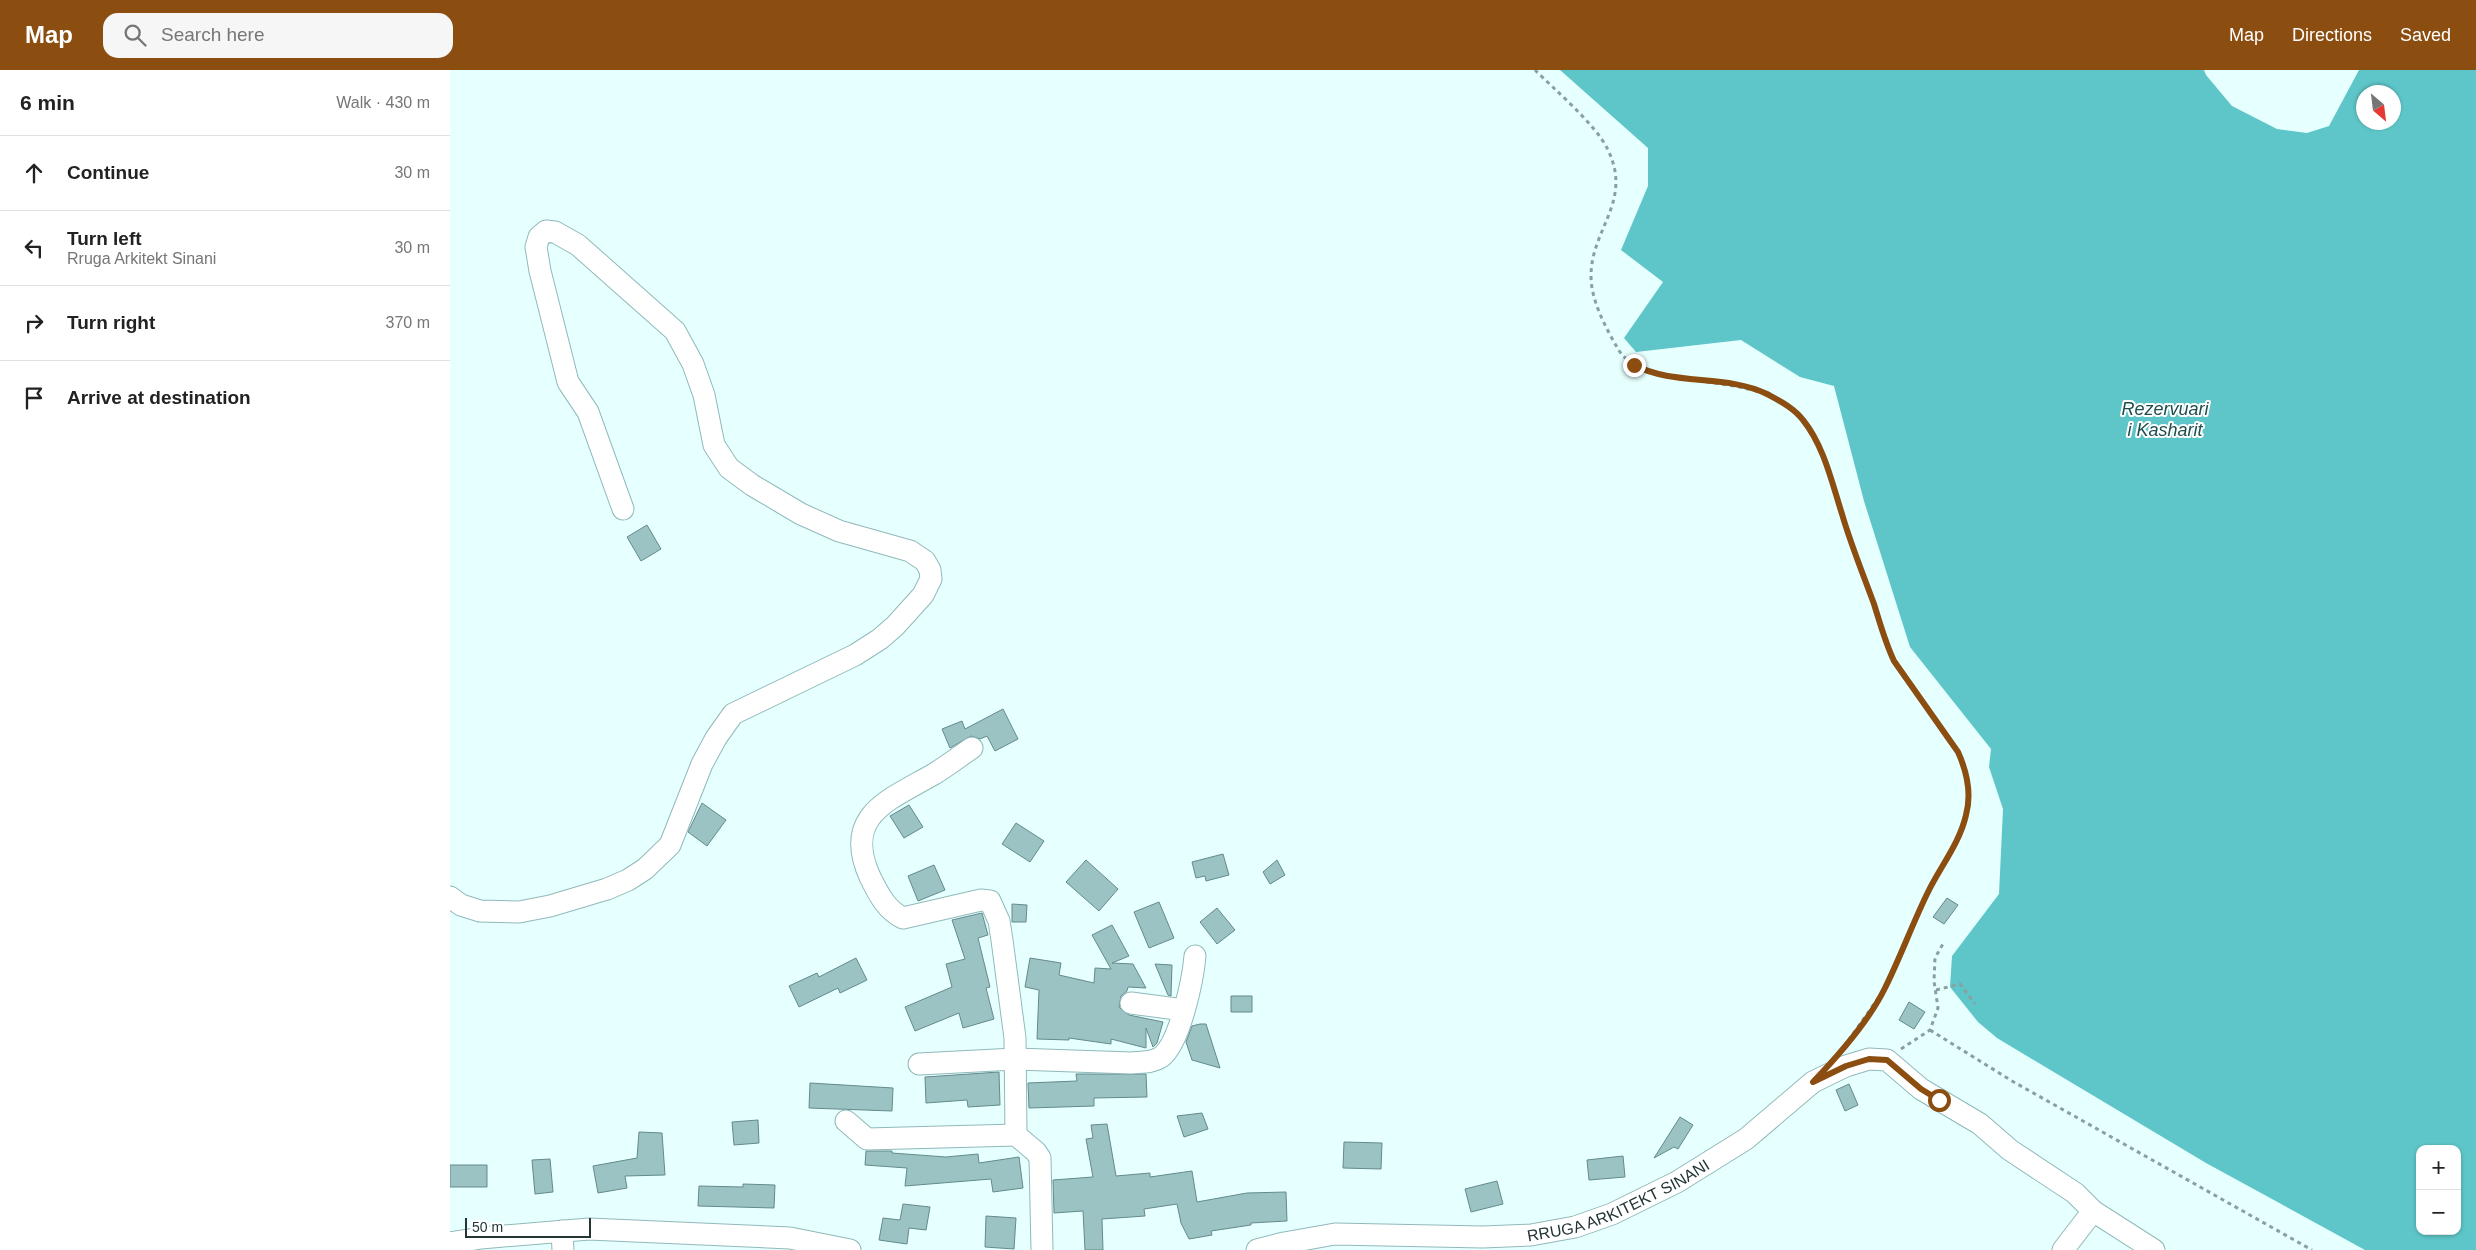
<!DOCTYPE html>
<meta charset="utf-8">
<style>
body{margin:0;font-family:Helvetica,sans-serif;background:#f6f6f6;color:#222}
.controls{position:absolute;right:15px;bottom:15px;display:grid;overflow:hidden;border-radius:10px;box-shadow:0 1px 4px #0004}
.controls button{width:45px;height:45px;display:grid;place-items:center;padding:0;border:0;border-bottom:1px solid #e0e0e0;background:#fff;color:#222;font:25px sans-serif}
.compass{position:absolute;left:1906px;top:15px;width:45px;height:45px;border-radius:50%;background:#fff;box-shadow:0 1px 4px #0004;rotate:152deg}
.scale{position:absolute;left:15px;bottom:12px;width:126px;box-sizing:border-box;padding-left:5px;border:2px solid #253535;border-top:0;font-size:14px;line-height:18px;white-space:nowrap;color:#253535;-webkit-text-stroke:4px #fff;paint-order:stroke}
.stop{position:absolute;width:15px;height:15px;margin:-11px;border:4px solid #8b4d10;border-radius:50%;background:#fff}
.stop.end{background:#8b4d10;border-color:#fff;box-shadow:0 1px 5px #0008}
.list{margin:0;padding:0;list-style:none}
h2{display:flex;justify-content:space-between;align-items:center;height:65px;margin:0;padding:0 20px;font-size:21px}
h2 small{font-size:16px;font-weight:400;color:#767676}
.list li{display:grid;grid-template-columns:32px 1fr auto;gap:15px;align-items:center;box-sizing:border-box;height:75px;padding:0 20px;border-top:1px solid #e0e0e0}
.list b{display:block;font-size:19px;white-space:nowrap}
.list p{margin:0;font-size:16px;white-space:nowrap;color:#767676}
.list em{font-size:16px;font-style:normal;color:#767676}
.icon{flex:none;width:28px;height:28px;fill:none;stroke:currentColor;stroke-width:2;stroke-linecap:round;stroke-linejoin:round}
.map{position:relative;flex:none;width:2026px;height:1180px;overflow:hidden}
header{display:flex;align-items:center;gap:30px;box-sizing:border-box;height:70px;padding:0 25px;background:#8b4d10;color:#fff}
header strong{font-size:24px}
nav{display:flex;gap:28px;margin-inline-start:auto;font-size:18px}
.search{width:350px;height:45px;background:#f6f6f6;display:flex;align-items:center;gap:12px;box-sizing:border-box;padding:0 18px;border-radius:15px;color:#767676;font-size:19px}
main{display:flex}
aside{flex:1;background:#fff}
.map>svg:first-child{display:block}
.water{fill:#5ec6c8;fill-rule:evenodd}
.building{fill:#9bc3c4;stroke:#648a8b}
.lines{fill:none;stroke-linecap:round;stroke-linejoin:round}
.minor-casing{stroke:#91b9ba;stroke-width:23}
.path{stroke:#8a9f9f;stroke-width:3;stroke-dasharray:4 4;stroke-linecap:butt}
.minor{stroke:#fff;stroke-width:21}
.route{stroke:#8b4d10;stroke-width:6}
.labels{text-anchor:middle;stroke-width:4;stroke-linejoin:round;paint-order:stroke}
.street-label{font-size:16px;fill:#253535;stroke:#fff}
.water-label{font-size:18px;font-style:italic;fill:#1e4d4e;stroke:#fff}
</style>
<header>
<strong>Map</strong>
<div class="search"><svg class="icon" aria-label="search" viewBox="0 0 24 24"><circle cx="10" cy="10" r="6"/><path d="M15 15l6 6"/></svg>Search here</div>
<nav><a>Map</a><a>Directions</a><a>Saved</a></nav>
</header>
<main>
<aside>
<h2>6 min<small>Walk · 430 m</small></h2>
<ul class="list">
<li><svg class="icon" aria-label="ahead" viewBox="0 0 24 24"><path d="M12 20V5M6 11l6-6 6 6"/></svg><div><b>Continue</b></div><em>30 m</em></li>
<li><svg class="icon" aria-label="left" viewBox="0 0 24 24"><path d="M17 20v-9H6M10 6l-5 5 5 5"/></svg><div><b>Turn left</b><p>Rruga Arkitekt Sinani</p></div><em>30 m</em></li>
<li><svg class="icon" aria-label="right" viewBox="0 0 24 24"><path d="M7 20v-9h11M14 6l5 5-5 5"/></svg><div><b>Turn right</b></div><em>370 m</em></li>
<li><svg class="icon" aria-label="arrive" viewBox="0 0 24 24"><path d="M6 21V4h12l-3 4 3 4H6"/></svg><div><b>Arrive at destination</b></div></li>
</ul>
</aside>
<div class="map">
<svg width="2026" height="1180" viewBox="0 0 2026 1180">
<rect width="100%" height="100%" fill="#e6ffff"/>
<path class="water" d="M1110 0H1754L1756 5 1782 36 1827 59 1857 63 1879 56 1909 0H2026V1180H1915L1756 1093 1547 968 1528 952 1500 917 1502 886 1549 824 1553 739 1539 697 1541 679 1460 577 1414 431 1384 316 1350 307 1291 270 1186 282 1174 268 1213 212 1171 180 1198 116V78ZM1914 22H1944V52H1914ZM1970 1079H2007V1161H1970Z"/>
<path class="building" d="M197 455 211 479 191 491 177 467Z
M553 639 568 669 545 681 537 666 530 669 521 666 500 678 492 659 512 651 515 659Z
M252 733 276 750 257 776 238 762Z
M459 735 473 757 454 768 440 746Z
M566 753 594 771 580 792 552 774Z
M773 784 779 805 756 811 755 806 746 808 742 792Z
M636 790 668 819 649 841 616 812Z
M827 790 835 805 820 814 813 802Z
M484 795 495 820 468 831 458 806Z
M1497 828 1508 835 1494 854 1483 847Z
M709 832 724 868 699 878 684 842Z
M562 834 577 835 576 852H562Z
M767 838 785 860 767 874 750 852Z
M532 843 538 865 528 868 540 917 536 918 544 949 513 958 509 943 465 961 455 937 502 917 496 894 515 889 502 850Z
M662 855 679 886 662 893 683 894 696 918 678 917 677 921 671 926 669 937 679 945 713 952 707 973 703 977 696 958V978L661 969V974L619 968V970L587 969 589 920 575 917 580 888 611 893 609 905 644 913 645 898 661 899 642 865Z
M406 888 417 910 390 923 388 918 349 937 339 916 367 903 369 907Z
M705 894 722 895 721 926 718 925Z
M781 926H802V942H781Z
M1459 932 1475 942 1464 959 1449 950Z
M750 954H756L770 998 742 990 736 972 742 956Z
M549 1002 550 1035 518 1037 517 1030 476 1033 475 1007Z
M626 1004H696L697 1027 644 1028V1036L579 1038 578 1013 627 1011Z
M360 1013 443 1018 442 1041 359 1038Z
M1399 1014 1408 1035 1395 1041 1386 1020Z
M752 1043 758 1059 734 1067 727 1046Z
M1230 1047 1243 1055 1228 1079 1224 1077 1204 1088Z
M308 1050 309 1073 284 1075 282 1052Z
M657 1054 666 1106 700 1103V1107L742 1101 747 1132 797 1123 836 1122 837 1151 801 1153V1155L761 1161 762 1165 739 1169 731 1153 727 1134 694 1139 695 1146 652 1149 653 1180H635L633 1141 604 1143 603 1110 643 1107 636 1069 643 1068 641 1055Z
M189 1062 212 1063 215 1105 175 1106 177 1118 148 1123 143 1096 187 1088Z
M894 1072 932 1073 931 1099 893 1098Z
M416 1081H442V1083L496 1087 528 1084 529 1093 569 1087 573 1118 543 1122 541 1109 455 1116 457 1098 415 1095Z
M1173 1086 1175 1107 1139 1110 1137 1090Z
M100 1089 103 1122 85 1124 82 1090Z
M0 1095H37V1117H0Z
M1047 1111 1053 1134 1021 1142 1015 1119Z
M293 1114 325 1115 324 1138 248 1136 249 1116 293 1117Z
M453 1134 480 1137 476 1160 459 1158 457 1174 429 1170 433 1148 450 1150Z
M536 1146 566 1148 564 1179 535 1177Z"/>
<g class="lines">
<g class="minor-casing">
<g id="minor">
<path d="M522 678C510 686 497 696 484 704 439 730 392 745 420 807 428 823 436 840 453 848L531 830 540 831 549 851 552 870 565 968 566 1065 586 1082 590 1088 592 1180"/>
<path d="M0 827 11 835 30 841 69 842 100 836 157 819 178 810 195 799 220 775 252 694 266 668 283 644 405 585 430 569 445 556 473 525 481 509 480 500 475 491 460 481 389 461 351 444 302 415 279 398 264 375 254 325 243 294 225 261 128 175 105 162 96 161 89 167 86 177 90 201 118 312 138 342 173 439"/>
<path d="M681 933 734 940"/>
<path d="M469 994 565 989 681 993C691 992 702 993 711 987 730 973 743 909 745 886"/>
<path d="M396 1051 417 1069 566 1065"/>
<path d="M112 1161 113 1180"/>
<path d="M0 1173 31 1168 139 1159 340 1168 400 1180"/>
<path id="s1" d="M807 1180 834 1173 885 1164 1033 1167 1081 1165 1125 1157 1162 1144 1227 1112 1296 1069 1363 1012 1396 996 1419 989 1437 990 1471 1019 1530 1054 1560 1080 1625 1123 1643 1141 1704 1180"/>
<path d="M1613 1180 1643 1141"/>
</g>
</g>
<path class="path" d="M1085 0C1104 19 1145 54 1157 78 1184 131 1141 158 1141 206 1141 231 1156 258 1168 279 1195 324 1301 299 1344 341 1374 369 1383 416 1395 454 1403 482 1415 508 1424 535 1431 554 1435 573 1444 591L1508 682 1515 699 1518 714 1517 745 1509 766 1467 845 1434 920 1393 978
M1486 920 1510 914 1525 934
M1480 960 1562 1011 1862 1180
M1451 979 1480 960 1488 938 1484 911 1485 888 1494 872"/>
<use href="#minor" class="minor"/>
</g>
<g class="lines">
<path class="route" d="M1184 295C1224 316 1276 304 1317 324 1330 331 1344 338 1353 350 1374 376 1382 413 1392 444 1401 475 1413 504 1424 534 1430 553 1435 572 1444 591L1508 682C1517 702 1522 723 1516 745 1510 772 1491 796 1479 820 1463 852 1451 886 1435 918 1419 951 1388 986 1363 1012L1396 996 1419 989 1437 990 1471 1019 1489 1030"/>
</g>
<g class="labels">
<g class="street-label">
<text dy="6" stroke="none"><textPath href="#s1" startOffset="370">RRUGA ARKITEKT SINANI</textPath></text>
</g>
<g class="water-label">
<text x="1715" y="345">Rezervuari<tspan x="1715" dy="21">i Kasharit</tspan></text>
</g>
</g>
</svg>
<div class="controls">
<button>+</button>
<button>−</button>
</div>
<svg class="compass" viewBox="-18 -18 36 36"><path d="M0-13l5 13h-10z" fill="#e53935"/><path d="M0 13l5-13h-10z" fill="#767676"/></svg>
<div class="scale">50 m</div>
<div class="stop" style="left:1489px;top:1030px"></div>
<div class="stop end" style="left:1184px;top:295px"></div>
</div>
</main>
